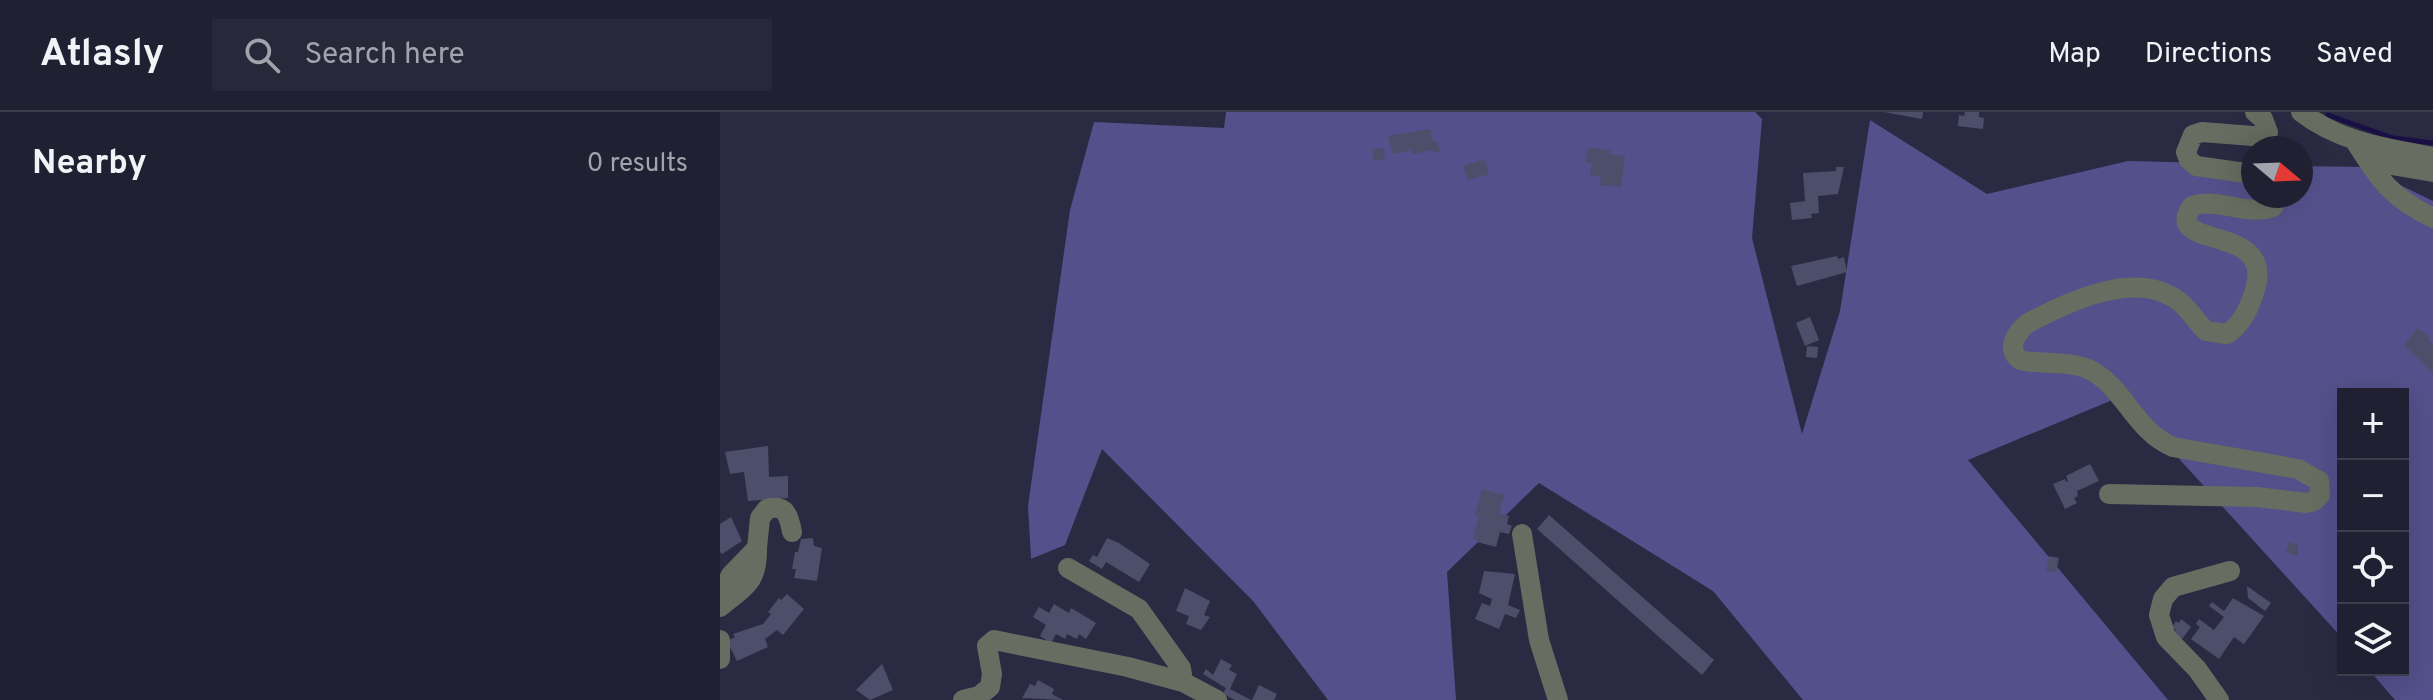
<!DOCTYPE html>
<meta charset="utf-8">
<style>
body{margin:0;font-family:Overpass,sans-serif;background:#28283a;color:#f1f3f6}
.controls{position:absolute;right:24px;bottom:24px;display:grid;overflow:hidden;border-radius:0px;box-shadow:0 8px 32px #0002}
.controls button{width:72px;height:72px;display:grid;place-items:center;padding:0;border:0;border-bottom:2px solid #3d3e4d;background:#202032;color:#f1f3f6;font:40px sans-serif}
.compass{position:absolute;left:1521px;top:24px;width:72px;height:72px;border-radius:50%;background:#202032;box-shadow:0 8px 32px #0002;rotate:109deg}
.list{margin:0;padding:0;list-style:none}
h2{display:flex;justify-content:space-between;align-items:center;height:104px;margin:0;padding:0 32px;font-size:34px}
h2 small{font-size:26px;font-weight:400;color:#a2a3ac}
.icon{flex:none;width:44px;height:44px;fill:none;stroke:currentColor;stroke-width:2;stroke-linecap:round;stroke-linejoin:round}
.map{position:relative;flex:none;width:1713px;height:588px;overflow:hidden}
header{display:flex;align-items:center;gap:48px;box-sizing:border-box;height:112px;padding:0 40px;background:#202032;border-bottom:2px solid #3d3e4d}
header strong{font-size:38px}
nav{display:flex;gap:44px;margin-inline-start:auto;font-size:28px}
.search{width:560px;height:72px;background:#28283a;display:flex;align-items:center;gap:20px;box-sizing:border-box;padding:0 28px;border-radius:0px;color:#a2a3ac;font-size:30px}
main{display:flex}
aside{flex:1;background:#202032}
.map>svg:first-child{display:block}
.forest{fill:#53508b}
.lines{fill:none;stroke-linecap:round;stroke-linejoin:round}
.stream{stroke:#190f44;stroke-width:5}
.building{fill:#4d4e69}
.minor{stroke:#676d60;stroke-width:20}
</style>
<header>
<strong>Atlasly</strong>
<div class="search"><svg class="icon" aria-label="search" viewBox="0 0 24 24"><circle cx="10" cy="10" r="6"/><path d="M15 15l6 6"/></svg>Search here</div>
<nav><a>Map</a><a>Directions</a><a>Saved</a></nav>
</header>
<main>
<aside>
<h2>Nearby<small>0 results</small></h2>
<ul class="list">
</ul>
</aside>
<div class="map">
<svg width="1713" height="588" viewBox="0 0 1713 588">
<rect width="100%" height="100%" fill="#2a2a43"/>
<path class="forest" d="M506 0H1035L1042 7 1032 126 1082 322 1120 199 1150 8 1267 82 1408 49 1533 52V84H1581V54L1643 55 1713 89V588H1675L1649 558H1683V282H1623V527L1402 284 1248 348 1448 588H1083L993 479 819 371 727 460 736 588H608L533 489 382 337 345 433 311 447 308 394 350 98 374 10 504 16Z"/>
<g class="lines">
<path class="stream" d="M1608 3 1673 26 1713 31"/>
</g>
<path class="building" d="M1164 0H1203L1202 7Z
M1245 0H1259V5L1264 6 1263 17 1238 14 1239 3 1244 4Z
M710 17 713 30 717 29 720 40 715 41 714 38 692 42 691 38 673 42 668 24Z
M663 36 665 47 654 49 652 38Z
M868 36 890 38V42L905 44 901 75 880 73 881 65 870 63 872 51 866 50Z
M765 47 769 62 748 68 743 54Z
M1116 55H1124L1118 82 1098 84 1099 101 1091 102 1092 106 1072 108 1070 91 1085 89 1083 61 1116 59Z
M1117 144 1118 147 1124 145 1127 160 1077 174 1071 154Z
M1090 205 1099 228 1085 234 1076 211Z
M1698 216 1710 225 1708 228 1713 232V261L1684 233Z
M1087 234 1098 235 1097 246 1086 245Z
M48 334 49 365 68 364V386L28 389 24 360 10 362 5 340Z
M1370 352 1379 369 1357 379 1358 384 1354 386 1357 391 1345 397 1333 372 1345 367 1346 370 1348 369 1346 364Z
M762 377 784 383 779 401 789 404 787 412 792 414 789 422 780 420 776 435 757 430 758 428 753 427 759 404 755 403Z
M829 403 994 548 982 563 817 417Z
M11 405 22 429 2 442 0 440V412Z
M93 426 94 434 102 436 97 469 74 466 76 457H72L75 440H78L81 427Z
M387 426 399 431 430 452 419 470 386 450 382 457 369 449 373 443 377 445Z
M1569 430 1578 433V444L1566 440Z
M1329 444 1339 446 1336 461 1326 459Z
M764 459 795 462 788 493 800 498 796 506 785 502 779 517 755 507 762 491 770 494 772 487 759 481Z
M1527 474 1551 491 1545 499 1528 486Z
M465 476 490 489 484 503 490 505 481 518 466 512 469 504 456 499Z
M67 482 84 497 63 523 57 518 45 527 48 535 17 549 7 529 15 525 13 522 43 512 51 502 48 500 59 486 61 488Z
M1513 486 1544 504 1524 532 1514 525 1499 547 1471 527 1480 515 1476 512 1479 507 1494 518 1504 505 1489 494 1492 490 1504 499Z
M334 492 349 501 351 496 376 511 366 527 359 522 357 527 347 522 345 527 336 522 331 531 320 524 326 513 313 505 319 495 329 501Z
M1461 507 1471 515 1462 527 1453 521 1456 518 1452 515 1456 509 1459 511Z
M501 547 512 553 509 558 517 562 510 577 531 588H515L503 582 506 576 483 562 486 557 493 563Z
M162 552 173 578 150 588 136 578Z
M318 568 334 577 332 582 343 588 302 586 310 572 315 574Z
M539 573 557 582 554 588H532Z"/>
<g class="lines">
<path class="minor" d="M1581 0C1620 30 1665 36 1713 45
M1635 29C1660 68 1670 85 1713 106
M1648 49 1713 60
M1533 62 1476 54 1469 48 1466 40 1473 23 1482 20 1545 25 1548 20 1543 7 1535 0
M1389 382 1537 385 1586 391 1594 389 1600 383 1599 369 1578 357 1453 335C1415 319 1405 277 1372 259 1352 247 1307 253 1299 247 1285 236 1298 219 1308 211 1349 190 1418 155 1461 191 1470 199 1477 210 1486 219L1507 222C1521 213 1529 197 1534 181 1559 108 1440 140 1472 94 1499 85 1527 105 1553 95L1558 84
M802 422 819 528 838 588
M37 436 40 406 47 397C66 392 69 404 72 420
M348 456 419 497 461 556 463 570
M0 484 11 463 37 436C38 471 24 475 0 495
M0 528V547
M243 588 259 584 270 575 272 562 267 534 274 528 408 555 463 570 497 588
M1499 588 1477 557 1446 525 1439 503 1443 487 1453 475 1510 459"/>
</g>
</svg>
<div class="controls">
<button>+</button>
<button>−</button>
<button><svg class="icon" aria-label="locate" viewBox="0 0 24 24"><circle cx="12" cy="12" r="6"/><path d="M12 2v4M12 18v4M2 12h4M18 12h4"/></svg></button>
<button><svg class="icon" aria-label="layers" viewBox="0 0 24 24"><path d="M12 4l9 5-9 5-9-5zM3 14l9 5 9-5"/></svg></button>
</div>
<svg class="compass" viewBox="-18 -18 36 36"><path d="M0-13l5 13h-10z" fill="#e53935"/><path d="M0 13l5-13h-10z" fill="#a2a3ac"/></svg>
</div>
</main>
